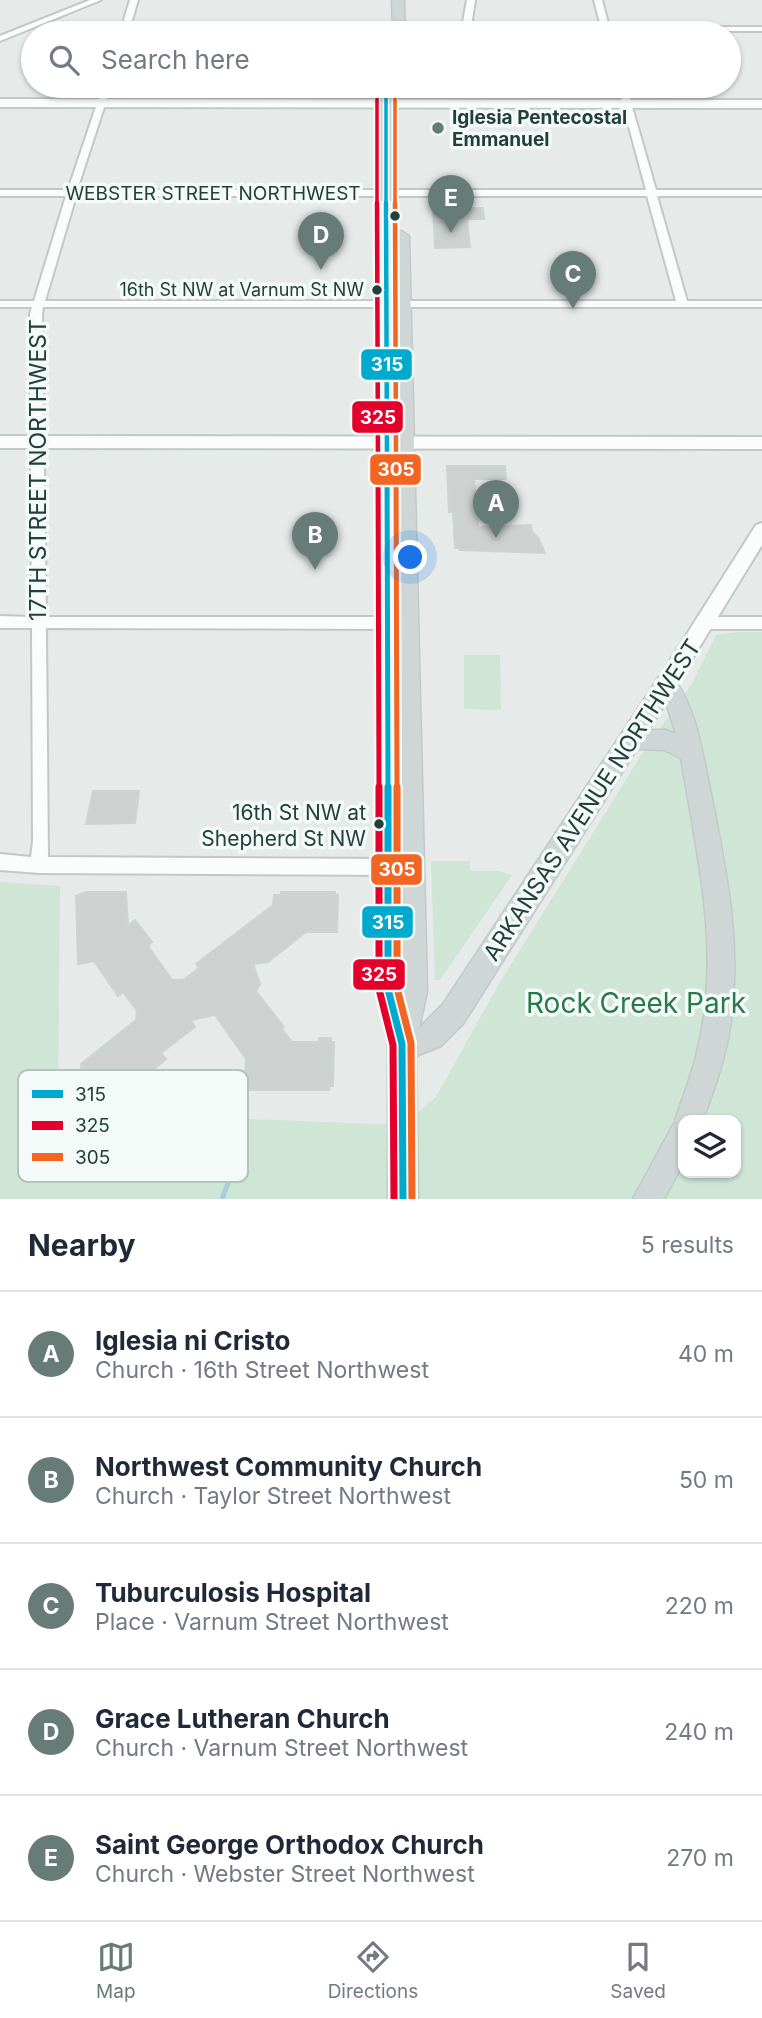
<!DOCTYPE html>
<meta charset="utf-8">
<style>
body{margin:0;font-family:Inter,sans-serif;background:#f2f2f3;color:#1f2937}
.controls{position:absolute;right:21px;bottom:21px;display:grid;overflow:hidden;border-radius:14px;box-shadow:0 2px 5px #0004}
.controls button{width:63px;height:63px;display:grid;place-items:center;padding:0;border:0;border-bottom:2px solid #e0e1e3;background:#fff;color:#1f2937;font:35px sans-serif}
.you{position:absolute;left:411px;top:558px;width:24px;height:24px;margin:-18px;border:5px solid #fff;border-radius:50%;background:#1a73e8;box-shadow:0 0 0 10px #1a73e833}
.badge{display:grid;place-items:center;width:46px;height:46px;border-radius:50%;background:#677c77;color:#fff;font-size:23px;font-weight:700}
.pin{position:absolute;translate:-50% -58px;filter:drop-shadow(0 2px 4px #0008)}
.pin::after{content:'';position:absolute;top:37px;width:24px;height:21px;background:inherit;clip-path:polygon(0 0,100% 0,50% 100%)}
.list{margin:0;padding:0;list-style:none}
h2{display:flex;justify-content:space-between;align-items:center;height:91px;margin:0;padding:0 28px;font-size:30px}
h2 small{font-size:23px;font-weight:400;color:#747a83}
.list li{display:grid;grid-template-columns:46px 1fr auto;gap:21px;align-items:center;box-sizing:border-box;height:126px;padding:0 28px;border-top:2px solid #e0e1e3}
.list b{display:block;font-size:26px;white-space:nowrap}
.list p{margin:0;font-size:23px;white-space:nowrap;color:#747a83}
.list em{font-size:23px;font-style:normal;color:#747a83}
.icon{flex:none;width:38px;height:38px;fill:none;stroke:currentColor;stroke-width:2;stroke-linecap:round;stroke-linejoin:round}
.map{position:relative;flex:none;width:762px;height:1199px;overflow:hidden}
.search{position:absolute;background:#fff;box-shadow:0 2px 5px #0004;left:21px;right:21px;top:21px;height:77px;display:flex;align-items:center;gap:18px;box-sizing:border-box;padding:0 24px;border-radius:38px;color:#747a83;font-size:26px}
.sheet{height:721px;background:#fff}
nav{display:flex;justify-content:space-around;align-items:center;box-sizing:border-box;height:98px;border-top:2px solid #e0e1e3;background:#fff;font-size:19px;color:#747a83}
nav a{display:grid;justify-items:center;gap:4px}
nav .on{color:#677c77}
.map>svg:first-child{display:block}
.green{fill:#cfe5d6;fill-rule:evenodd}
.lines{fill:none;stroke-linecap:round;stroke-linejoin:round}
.stream{stroke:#a5d0db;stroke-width:5}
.building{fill:#cdd2d0;stroke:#ced4d2;stroke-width:2}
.street-casing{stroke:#c3c8c6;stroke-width:4}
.secondary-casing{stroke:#c1c9c6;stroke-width:4}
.primary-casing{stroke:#c2cac8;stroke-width:3}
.street{fill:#fbfcfc;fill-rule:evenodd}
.secondary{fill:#fbfcfc;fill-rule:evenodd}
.primary{fill:#ced7d5;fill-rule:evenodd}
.bus-1-far3-casing{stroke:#f4faf7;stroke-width:7}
.bus-1-far2-casing{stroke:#f4faf7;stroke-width:9}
.bus-1-far1-casing{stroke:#f4faf7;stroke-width:10}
.bus-1-casing{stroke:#f4faf7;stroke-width:12}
.bus-2-far3-casing{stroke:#f4faf7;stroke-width:7}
.bus-2-far2-casing{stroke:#f4faf7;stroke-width:9}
.bus-2-far1-casing{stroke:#f4faf7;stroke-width:10}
.bus-2-casing{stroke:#f4faf7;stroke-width:12}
.bus-3-far3-casing{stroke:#f4faf7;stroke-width:7}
.bus-3-far2-casing{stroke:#f4faf7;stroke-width:9}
.bus-3-far1-casing{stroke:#f4faf7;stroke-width:10}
.bus-3-casing{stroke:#f4faf7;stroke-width:12}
.bus-1-far3{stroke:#00a9ce;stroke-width:3.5}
.bus-1-far2{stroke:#00a9ce;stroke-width:4.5}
.bus-1-far1{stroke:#00a9ce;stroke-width:5}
.bus-1{stroke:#00a9ce;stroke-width:7}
.bus-2-far3{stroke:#e4002b;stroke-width:3.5}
.bus-2-far2{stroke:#e4002b;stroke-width:4.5}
.bus-2-far1{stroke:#e4002b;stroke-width:5}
.bus-2{stroke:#e4002b;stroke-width:7}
.bus-3-far3{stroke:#f26522;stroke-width:3.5}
.bus-3-far2{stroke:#f26522;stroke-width:4.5}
.bus-3-far1{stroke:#f26522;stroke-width:5}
.bus-3{stroke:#f26522;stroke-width:7}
.poi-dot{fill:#677c77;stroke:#f4faf7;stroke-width:2.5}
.bus-dot{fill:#224039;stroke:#f4faf7;stroke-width:2.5}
.labels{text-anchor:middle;stroke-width:7;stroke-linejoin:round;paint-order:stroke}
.far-bus-label{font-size:18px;fill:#224039;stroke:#f4faf7;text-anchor:end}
.far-poi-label{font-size:19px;font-weight:bold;fill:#224039;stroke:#f4faf7;text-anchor:start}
.far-street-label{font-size:19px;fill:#224039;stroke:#f4faf7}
.bus-label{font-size:21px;fill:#224039;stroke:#f4faf7;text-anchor:end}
.street-label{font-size:23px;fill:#224039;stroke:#f4faf7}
.near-park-label{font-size:28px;fill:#2a794c;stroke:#f4faf7}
.key{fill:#f4faf7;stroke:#b5c2be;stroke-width:2}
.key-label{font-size:19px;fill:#224039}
.line-badge{stroke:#f4faf7;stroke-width:2.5}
.badge-label{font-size:19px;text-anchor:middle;font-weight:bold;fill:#fff}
</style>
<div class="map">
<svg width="762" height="1199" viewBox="0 0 762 1199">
<rect width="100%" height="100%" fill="#e6ebe9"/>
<path class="green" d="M737 632H762V1199H0V882L60 886 58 1100 91 1113 403 1125 436 1097 500 982 640 757 691 685 716 635ZM683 1120H736V1173H683Z
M464 655H500L501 710 464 709Z
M431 861H470V871H498L512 875 440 980H435Z"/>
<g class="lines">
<path class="stream" d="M222 1199 230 1178"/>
</g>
<path class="building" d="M433 208H483L484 219H467L470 247 435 248Z
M447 466H505L506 479H474L478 527 531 525 532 532 538 537 545 553 460 550V548H455L453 512H449Z
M93 791H139L135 823 86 824Z
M86 892H126L128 926 135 920 152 942 148 946 172 980H183L199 968 196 964 273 905 274 895H281V892H335V895H338L337 932H306L268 962 253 964 260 984 256 991 284 1027 282 1029 292 1042H319V1038H331V1042H334L333 1086H330L329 1090H244L246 1059 215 1015 191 1020 195 1027 161 1053 166 1059 138 1082 133 1076 116 1089H82L81 1064 136 1020 137 1011 123 992 118 996 94 961 78 964 76 896Z"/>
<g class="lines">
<g class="street-casing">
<path id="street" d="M90 0H101L0 41V36Z
M130 0H138L130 27H462L467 0H475L471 27H601L594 0H602L609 27H762V31H611V33L602 31H129L120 33Z
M103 86H111L77 190H646L618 86H626L656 190H762V196H657L687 301H762V307H43L42 314 46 617H393L398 619 400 623 398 627 393 629 46 628 48 857 394 859 400 862 402 867 400 872 394 875 39 873 0 870V854L31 857 33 841 32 628H0V616L32 617 30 314 32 307H0V301H34L66 196H0V190H68ZM76 196H647L676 301H45Z
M706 617H762V629H706L701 627 699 623 701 619Z"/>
</g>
<g class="secondary-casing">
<path id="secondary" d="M0 99 762 100V108L0 107Z
M0 436 762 437V449L0 448Z
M762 523V545L673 690 666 692 659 690 656 684 659 678 756 525Z"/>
</g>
<g class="primary-casing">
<path id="primary" d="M392 0H404L405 33H393Z
M379 86H393L394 235 401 231 409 236 427 992 419 1028 443 1004 658 678 666 675 674 678C698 713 702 753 711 794 727 873 743 952 729 1033 724 1063 713 1092 703 1120H683V1164L664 1199H633L673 1125 676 1123 675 1120C685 1092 696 1063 701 1033 719 940 696 850 681 758L664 750 637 749 463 1024 441 1046 416 1056 418 1199H388V1044L375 989ZM666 703 676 734 666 730H649Z"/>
</g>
<use href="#street" class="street"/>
<use href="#secondary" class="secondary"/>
<use href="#primary" class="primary"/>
<g class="bus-1-far3-casing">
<path id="bus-1-far3" d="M386 86V205"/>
</g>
<g class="bus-1-far2-casing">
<path id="bus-1-far2" d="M386 203 387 463"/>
</g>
<g class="bus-1-far1-casing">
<path id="bus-1-far1" d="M387 461 388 788"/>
</g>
<g class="bus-1-casing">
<path id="bus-1" d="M388 787V989L402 1044 403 1199"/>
</g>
<g class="bus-2-far3-casing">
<path id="bus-2-far3" d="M377 86V205"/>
</g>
<g class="bus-2-far2-casing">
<path id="bus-2-far2" d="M377 203 378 463"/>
</g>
<g class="bus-2-far1-casing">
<path id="bus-2-far1" d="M378 461 379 788"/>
</g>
<g class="bus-2-casing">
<path id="bus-2" d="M379 787V989L393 1045 394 1199"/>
</g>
<g class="bus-3-far3-casing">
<path id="bus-3-far3" d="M395 86V205"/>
</g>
<g class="bus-3-far2-casing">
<path id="bus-3-far2" d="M395 203 396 463"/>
</g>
<g class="bus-3-far1-casing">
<path id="bus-3-far1" d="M396 461 397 788"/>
</g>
<g class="bus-3-casing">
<path id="bus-3" d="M397 787V988L411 1043 412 1199"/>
</g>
<use href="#bus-1-far3" class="bus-1-far3"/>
<use href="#bus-1-far2" class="bus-1-far2"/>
<use href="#bus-1-far1" class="bus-1-far1"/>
<use href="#bus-1" class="bus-1"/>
<use href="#bus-2-far3" class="bus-2-far3"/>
<use href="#bus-2-far2" class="bus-2-far2"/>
<use href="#bus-2-far1" class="bus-2-far1"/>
<use href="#bus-2" class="bus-2"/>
<use href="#bus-3-far3" class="bus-3-far3"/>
<use href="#bus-3-far2" class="bus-3-far2"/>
<use href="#bus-3-far1" class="bus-3-far1"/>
<use href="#bus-3" class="bus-3"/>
</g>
<circle class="poi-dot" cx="438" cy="128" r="7"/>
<g class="bus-dot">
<circle cx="395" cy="216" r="6"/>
<circle cx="377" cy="290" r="6"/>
<circle cx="379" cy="824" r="6"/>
</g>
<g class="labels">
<g class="far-bus-label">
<text x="364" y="296">16th St NW at Varnum St NW</text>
</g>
<g class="far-poi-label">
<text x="452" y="124">Iglesia Pentecostal<tspan x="452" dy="22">Emmanuel</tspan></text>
</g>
<g class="far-street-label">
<text x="213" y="200">WEBSTER STREET NORTHWEST</text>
</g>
<g class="bus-label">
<text x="366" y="820">16th St NW at<tspan x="366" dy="26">Shepherd St NW</tspan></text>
</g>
<g class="street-label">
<text transform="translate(38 470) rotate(-90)" y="8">17TH STREET NORTHWEST</text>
<text transform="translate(592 800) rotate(-57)" y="8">ARKANSAS AVENUE NORTHWEST</text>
</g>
<g class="near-park-label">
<text x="636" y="1013">Rock Creek Park</text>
</g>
</g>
<rect x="18" y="1070" width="230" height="112" rx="10" class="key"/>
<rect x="32" y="1090" width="31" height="8" fill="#00a9ce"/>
<rect x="32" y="1121" width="31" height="9" fill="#e4002b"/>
<rect x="32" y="1153" width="31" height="8" fill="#f26522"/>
<g class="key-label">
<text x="75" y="1101">315</text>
<text x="75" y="1132">325</text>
<text x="75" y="1164">305</text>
</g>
<g class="line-badge">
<rect x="360" y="348" width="53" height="33" rx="7" fill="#00a9ce"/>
<rect x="351" y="400" width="53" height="34" rx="7" fill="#e4002b"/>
<rect x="369" y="453" width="53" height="33" rx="7" fill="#f26522"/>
<rect x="370" y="853" width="53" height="33" rx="7" fill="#f26522"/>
<rect x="361" y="905" width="53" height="34" rx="7" fill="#00a9ce"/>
<rect x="352" y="958" width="54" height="33" rx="7" fill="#e4002b"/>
</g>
<g class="badge-label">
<text x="387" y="371">315</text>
<text x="378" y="424">325</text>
<text x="396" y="476">305</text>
<text x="397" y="876">305</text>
<text x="388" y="929">315</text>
<text x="379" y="981">325</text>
</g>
</svg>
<div class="controls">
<button><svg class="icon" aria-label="layers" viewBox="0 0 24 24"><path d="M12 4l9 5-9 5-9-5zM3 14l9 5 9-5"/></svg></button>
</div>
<div class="you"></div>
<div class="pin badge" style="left:496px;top:538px">A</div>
<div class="pin badge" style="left:315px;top:570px">B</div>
<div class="pin badge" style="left:573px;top:309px">C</div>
<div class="pin badge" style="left:321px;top:270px">D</div>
<div class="pin badge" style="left:451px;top:233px">E</div>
<div class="search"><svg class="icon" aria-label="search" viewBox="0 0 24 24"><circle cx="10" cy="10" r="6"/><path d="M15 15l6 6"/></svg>Search here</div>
</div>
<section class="sheet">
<h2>Nearby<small>5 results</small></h2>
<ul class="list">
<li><span class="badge">A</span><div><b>Iglesia ni Cristo</b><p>Church · 16th Street Northwest</p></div><em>40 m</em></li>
<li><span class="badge">B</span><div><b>Northwest Community Church</b><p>Church · Taylor Street Northwest</p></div><em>50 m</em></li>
<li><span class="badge">C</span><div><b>Tuburculosis Hospital</b><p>Place · Varnum Street Northwest</p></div><em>220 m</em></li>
<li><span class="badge">D</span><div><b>Grace Lutheran Church</b><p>Church · Varnum Street Northwest</p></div><em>240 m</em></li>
<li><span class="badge">E</span><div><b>Saint George Orthodox Church</b><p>Church · Webster Street Northwest</p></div><em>270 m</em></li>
</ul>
</section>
<nav>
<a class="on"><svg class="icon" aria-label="map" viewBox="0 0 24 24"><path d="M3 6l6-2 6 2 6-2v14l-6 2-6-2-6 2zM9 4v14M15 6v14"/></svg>Map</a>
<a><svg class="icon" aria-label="directions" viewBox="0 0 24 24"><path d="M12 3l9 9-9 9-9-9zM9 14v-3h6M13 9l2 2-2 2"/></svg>Directions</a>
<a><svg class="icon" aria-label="saved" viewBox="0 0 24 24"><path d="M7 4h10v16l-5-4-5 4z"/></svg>Saved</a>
</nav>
